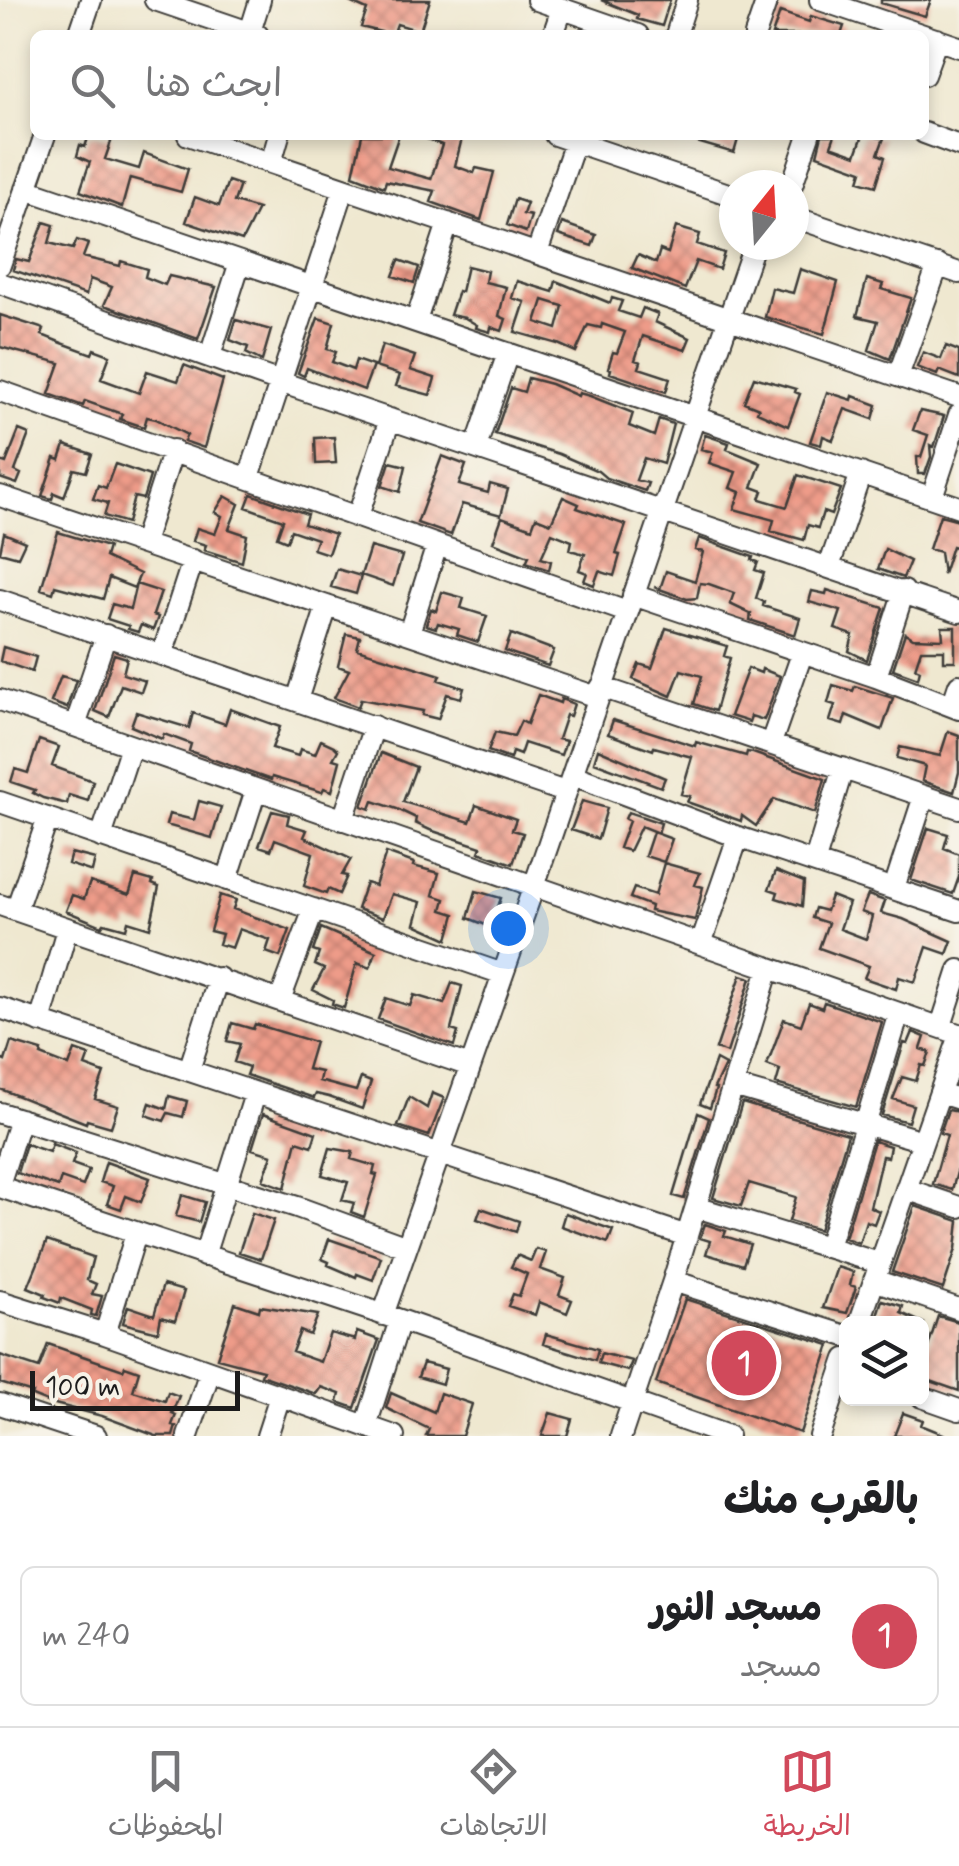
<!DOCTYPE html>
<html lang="ar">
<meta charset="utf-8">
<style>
body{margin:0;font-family:Mynerve,"Playpen Sans Arabic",sans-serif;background:#f6f6f6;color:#202124;direction:rtl}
.controls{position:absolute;right:30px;bottom:30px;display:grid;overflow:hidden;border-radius:15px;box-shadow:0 5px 15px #0003}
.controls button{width:90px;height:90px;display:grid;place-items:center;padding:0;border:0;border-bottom:2px solid #e0e0e0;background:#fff;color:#202124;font:50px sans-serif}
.compass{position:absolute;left:719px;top:170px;width:90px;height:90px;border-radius:50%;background:#fff;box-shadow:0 5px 15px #0003;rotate:18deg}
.scale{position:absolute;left:30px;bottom:25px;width:210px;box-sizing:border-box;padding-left:10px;border:5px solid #1c1c1c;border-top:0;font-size:28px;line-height:35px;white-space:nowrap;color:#1c1c1c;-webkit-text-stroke:8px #f7f3e8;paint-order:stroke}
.you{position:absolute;left:508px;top:928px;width:35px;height:35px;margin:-25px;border:8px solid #fff;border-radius:50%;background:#1a73e8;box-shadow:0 0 0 15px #1a73e833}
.badge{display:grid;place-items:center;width:65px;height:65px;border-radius:50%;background:#d1495b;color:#fff;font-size:32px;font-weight:700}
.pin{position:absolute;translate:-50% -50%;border:5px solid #fff;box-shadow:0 2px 10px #0006}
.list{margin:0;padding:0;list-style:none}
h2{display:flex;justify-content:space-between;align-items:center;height:130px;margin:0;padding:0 40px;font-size:42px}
h2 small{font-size:32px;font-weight:400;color:#757577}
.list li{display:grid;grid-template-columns:65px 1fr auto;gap:30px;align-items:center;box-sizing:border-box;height:140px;margin:0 20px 20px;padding:0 20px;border:2px solid #e0e0e0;border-radius:15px}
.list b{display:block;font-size:38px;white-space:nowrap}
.list p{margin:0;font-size:32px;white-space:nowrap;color:#757577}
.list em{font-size:32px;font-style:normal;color:#757577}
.icon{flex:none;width:55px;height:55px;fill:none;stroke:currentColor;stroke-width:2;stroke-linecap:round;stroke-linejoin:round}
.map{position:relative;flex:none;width:959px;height:1436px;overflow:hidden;direction:ltr}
.search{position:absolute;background:#fff;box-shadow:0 5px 15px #0003;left:30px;right:30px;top:30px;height:110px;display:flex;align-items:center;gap:25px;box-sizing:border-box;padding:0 35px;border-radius:15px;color:#757577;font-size:38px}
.sheet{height:290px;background:#fff}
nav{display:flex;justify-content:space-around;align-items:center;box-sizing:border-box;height:140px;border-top:2px solid #e0e0e0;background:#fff;font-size:28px;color:#757577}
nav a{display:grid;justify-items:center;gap:5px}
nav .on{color:#d1495b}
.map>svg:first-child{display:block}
.building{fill:url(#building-cross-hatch);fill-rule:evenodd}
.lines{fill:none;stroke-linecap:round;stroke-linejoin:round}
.minor-casing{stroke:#3c3b37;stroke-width:24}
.minor{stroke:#fff;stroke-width:20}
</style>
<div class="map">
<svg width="959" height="1436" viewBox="0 0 959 1436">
<defs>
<pattern id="building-cross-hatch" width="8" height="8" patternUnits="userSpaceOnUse" patternTransform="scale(2.5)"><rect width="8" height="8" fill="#ee9b89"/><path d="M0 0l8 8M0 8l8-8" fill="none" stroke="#c07e6f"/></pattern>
</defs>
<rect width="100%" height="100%" fill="#f7f3e8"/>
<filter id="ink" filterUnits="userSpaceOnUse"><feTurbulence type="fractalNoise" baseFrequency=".01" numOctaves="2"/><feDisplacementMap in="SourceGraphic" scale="20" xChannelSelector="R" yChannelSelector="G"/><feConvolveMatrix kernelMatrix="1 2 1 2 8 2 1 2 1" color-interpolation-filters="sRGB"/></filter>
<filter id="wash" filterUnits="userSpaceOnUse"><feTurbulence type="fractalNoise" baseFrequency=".0048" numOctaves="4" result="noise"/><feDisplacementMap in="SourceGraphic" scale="40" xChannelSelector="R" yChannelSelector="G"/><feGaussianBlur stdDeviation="2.25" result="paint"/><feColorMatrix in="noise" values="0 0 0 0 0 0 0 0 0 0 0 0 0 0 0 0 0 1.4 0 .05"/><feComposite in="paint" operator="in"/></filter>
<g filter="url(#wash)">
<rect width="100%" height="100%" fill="#efe8d0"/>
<g id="blocks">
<path class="building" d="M345 0H430L420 31 397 24 393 35 361 27 367 10Z
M601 0H670L662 26 637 19 638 15Z
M881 0H931L925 16 881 3Z
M780 12 809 22 811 16 844 26 841 35H772Z
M89 135 112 139 105 159 139 169 144 153 188 169 181 192 130 178 122 207 80 191 90 162 77 156 80 145 85 147Z
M362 135H399L388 167 431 179 442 145 417 135 462 138 455 166 474 173 476 168 494 172 481 220 431 202 435 191 386 181 384 187 353 175Z
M687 135H724L738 139 734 153 686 139Z
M822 135H835L831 146 856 155 863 135 884 138 878 154 885 157 876 186 859 181 862 171 817 155Z
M228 181 240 185 234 202 258 209 242 241 186 222 195 197 219 206Z
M515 199 527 203 523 214 531 216 526 232 507 225Z
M44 222 54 225 49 243 73 249 77 240 88 244 83 257 120 266 121 261 147 269 145 277 165 285 169 276 216 287 198 339 104 305 112 287 90 279 86 295 13 270 16 259 29 262Z
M562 223 596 235 592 246 558 235Z
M676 227 700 234 697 244 724 253 719 269 696 261 685 289 632 268 638 255 656 263 660 250 668 253Z
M399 260 419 267 414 283 393 276Z
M467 266 487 271 485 282 506 287 499 316 506 319 502 331 491 327 490 332 476 328 477 325 465 318 450 315 458 291 461 292Z
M800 269 838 282 824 334 765 317 772 288 793 293Z
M867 279 883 284 881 289 911 298 890 359 869 350 878 321 857 316Z
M517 281 553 292 556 281 610 303 612 298 622 301 618 311 639 318 643 308 658 314 655 322 690 338 685 350 643 336 635 360 641 362 639 368 670 378 666 392 610 373 611 369 608 368 613 352 617 353 625 332 602 324 601 328 588 325 576 352 558 344 515 332 525 302 512 298ZM543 300 563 306 557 329 536 322Z
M0 315 44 329 42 335 62 343 92 354 94 349 110 355 101 379 139 393 147 371 178 381 184 365 223 380 204 448 184 441 187 435 156 419 147 417 144 427 120 419 122 414 85 401 83 406 49 394 60 363 0 347Z
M318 318 334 323 327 349 336 352 332 362 353 370 356 360 373 366 364 390 307 368 304 376 298 373Z
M236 320 271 330 262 361 246 353 248 347 230 340Z
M382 345 415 356 410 370 435 378 430 395 396 386 400 375 375 367Z
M946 346 959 351V378L939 370 937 375 917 367 923 352 941 359Z
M754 377 796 389 795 392 800 394 788 426 757 412 759 408 744 402Z
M528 378 551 384 578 396 579 393 590 396 633 413 629 426 654 436 659 419 673 424 663 464 644 458 636 480 648 483 645 491 606 478 598 471 559 454 495 434 511 388 524 392Z
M827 392 852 400 853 396 877 405 873 419 845 409 833 440 823 436 821 445 810 442Z
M920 411 944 416 934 447 930 445 931 457 925 474H918L917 457H921L928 435 913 430Z
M19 430 29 434 15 471 21 474 17 484 0 478V461L6 463Z
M705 435 729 443 727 449 761 463 752 487 763 491 760 499 787 507 798 475 841 489 831 515 823 512 818 528 808 525 804 540 771 531 774 520 734 509 740 492 730 488 736 472 709 463 713 452 701 449Z
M334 437 336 463 316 464 315 438Z
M65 445 92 454 86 472 74 469 64 497 54 493 52 499 42 496 55 458 60 460Z
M442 456 466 465 459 485 488 493 490 484 508 489 501 515 462 504 451 535 417 523Z
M390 462 406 466 400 492 382 486Z
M115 464 150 476 143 499 134 497 127 523 104 516 108 503 93 499 98 485 106 488Z
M251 494 307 514 304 524 335 534 328 554 313 549 317 539 291 530 287 541 277 537 283 520 246 507Z
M225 496 239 504 229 529 247 535 242 562 204 550 206 545 193 541 197 528 215 534 222 516 215 512Z
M563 497 579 504 577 508 626 525 616 554 620 555 614 576 599 571 594 585 584 581 587 573 579 570 585 554 570 550 572 541 552 533 541 558 551 561 549 570 526 562 529 556 493 542 502 517 532 528 536 517 551 523Z
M940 515 959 520V548L952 546 943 574 940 552 929 549Z
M58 532 108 547 105 557 140 574 134 588 109 578 103 599 55 586 53 593 41 589Z
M4 533 25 542 18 557 0 552Z
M699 538 753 557 752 560 758 562 755 570 764 573 756 598 764 602 763 606 800 618 795 635 750 620 751 614 730 604 734 593 709 584 700 583 697 598 687 599 654 587 660 589 666 571 695 581 703 552 695 550Z
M370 547 402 556 393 586 361 575Z
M885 549 910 561 903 578 878 569Z
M337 569 361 576 356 594 331 587Z
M136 584 161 592 153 615 158 617 153 630 141 625 138 632 128 629 129 626 107 619 112 604 130 609Z
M827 590 884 608 867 660 849 651 853 635 835 629 841 611 809 602 812 591 826 594Z
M442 592 464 598 461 608 487 616 478 642 457 635 459 629 438 623 436 628 426 625 431 609 436 611Z
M942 627H955V661H944V650H921L915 668 920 670 918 678 893 669 905 633 913 638 943 639Z
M666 628 727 646 724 656 730 658 715 711 694 704 702 676 681 670 671 696 633 679 639 664 652 668Z
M346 634 360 637 357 649 441 675 439 680 464 688 461 698 447 694 438 719 422 715 423 711 361 699 358 707 334 698 349 670 338 666Z
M511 634 554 650 548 666 505 651Z
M3 647 36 657 32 672 0 661Z
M114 654 127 658 123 674 145 681 141 692 121 685 109 717 95 711Z
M748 668 761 673 762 669 780 676 764 720 751 716 749 722 730 716Z
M61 676 76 680 67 708 51 702Z
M833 685 853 691 855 686 893 698 882 730 846 715 843 725 830 721 835 705 828 703Z
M538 695 560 703 561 699 574 704 570 716 566 715 558 739 566 741 561 755 524 743 520 755 512 752 510 759 488 751 495 732 514 736 521 721 527 724Z
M230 709 280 727 272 748 298 756 300 749 315 754 321 740 334 746 338 750 333 759 340 761 332 791 324 788 322 792 272 777 271 780 189 751 191 744 164 734 162 739 131 726 136 712 189 728 193 713 225 724Z
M613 720 695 746 696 742 746 756 747 752 753 753 825 779 815 813 774 799 756 826 742 816 741 821 687 802 690 796 681 794 692 757 654 747 653 750 608 734Z
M948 731 959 735V772L954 792 922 781 925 766 897 758 900 747 940 756Z
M39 740 59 747 52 766 93 781 88 801 69 795 67 804 43 798 33 793 35 790 11 782 15 769 28 773Z
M598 749 665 778 661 787 594 762Z
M381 753 416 767 403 802 470 822 476 805 516 819 512 830 523 833 513 864 479 852 481 847 430 830 415 823 416 818 397 809 373 801 370 809 362 806Z
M199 801 221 807 212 838 166 825 169 814 194 820Z
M582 801 607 808 598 839 571 830Z
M272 811 289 815 287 824 307 830 304 837 351 859 342 875 347 876 339 894 328 889 326 894 304 886 313 853 275 839 271 850 259 846Z
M628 812 661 823 658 833 641 826 629 851 619 848 629 821 625 819Z
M928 828 948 834 944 848 959 854V877L953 894 911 880Z
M653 832 672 839 664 862 645 856Z
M71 853 95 859 92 872 68 864Z
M386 853 414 863 413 866 439 873 433 895 445 899 442 910 455 914 448 939 415 924 421 902 392 894 383 918 357 909 366 883 375 886Z
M664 863 700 873 695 885 703 887 695 920 650 911 651 906 630 898 634 888 655 895Z
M776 871 804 882 802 906 776 898 778 892 769 889Z
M135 876 153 881 152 884 159 887 150 928 128 921 126 929 104 923 102 926 66 911 72 895 84 899 90 882 129 895Z
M476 891 501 898 491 927 468 918Z
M220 895 236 900 233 909 290 930 280 957 266 952 270 940 239 929 232 948 219 944 222 934 210 931Z
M868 895 885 901 881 913 903 919 952 941 947 954 927 947 915 982 899 977 896 989 864 978 869 966 819 948 828 923 812 918 815 908 826 911 831 896 849 903 840 929 866 939 872 916 861 912Z
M321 928 376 952 370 968 357 963 344 1008 332 1004 333 1000 313 990 324 969 315 965 319 953 313 951Z
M741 975 751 978 727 1053 716 1049Z
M452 983 462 986 451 1030 458 1032 454 1046 378 1019 386 998 410 1006 414 995 444 1004Z
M824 1002 882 1022 856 1107 776 1084 780 1070 767 1065 784 1019 801 1025 809 1003 822 1008Z
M232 1023 253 1029 255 1024 315 1042 307 1069 321 1072 319 1081 356 1091 361 1078 371 1082 362 1109 329 1097 316 1094 314 1098 246 1075 249 1067 234 1062 240 1044 227 1041Z
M913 1032 925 1037 921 1049 930 1052 925 1066 921 1065 916 1081 902 1077 893 1099 913 1105 908 1122 882 1115 904 1043 908 1044Z
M11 1042 42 1051 41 1055 69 1066 75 1050 89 1055 85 1066 104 1073 95 1099 118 1106 111 1127 87 1120 86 1123 0 1089V1059L5 1061Z
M716 1060 725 1065 714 1088 716 1089 710 1108 700 1104Z
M432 1093 444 1098 429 1136 398 1126 409 1097 427 1108Z
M169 1096 187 1101 183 1117 168 1113 164 1121 146 1115 150 1103 166 1109Z
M742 1103 848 1134 819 1230 789 1221 796 1197 749 1183 741 1206 713 1198Z
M948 1110 959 1112V1165L952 1190 933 1184 947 1135 940 1133Z
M698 1113 709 1118 684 1199 673 1196Z
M263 1114 316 1133 312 1146 297 1141 285 1188 263 1180 272 1155 252 1149Z
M874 1141 890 1146 888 1157 882 1156 870 1207 879 1211 874 1224 866 1221 859 1243 845 1238Z
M26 1144 49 1152 52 1144 76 1153 72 1164 89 1170 83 1186 61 1178 58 1187 17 1173Z
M330 1148 353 1152 351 1159 375 1166 373 1174 377 1175 364 1217 351 1212 354 1203 342 1200 348 1182 322 1175Z
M106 1162 150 1178 141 1202 126 1196 121 1209 107 1204 113 1186 100 1182Z
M182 1195 205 1202 199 1222 176 1216Z
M915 1206 959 1221 956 1249 943 1289 892 1272Z
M481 1208 519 1221 516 1232 477 1219Z
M252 1213 274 1220 261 1259 239 1252Z
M565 1213 613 1230 608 1243 561 1226Z
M705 1224 726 1231 724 1236 750 1244 743 1265 706 1254 710 1241 700 1238Z
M329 1239 381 1257 373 1280 357 1274 356 1277 328 1265 329 1262 322 1259Z
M47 1241 93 1257 87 1280 96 1284 92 1294 102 1296 96 1316 91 1315 92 1310 61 1298 60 1303 44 1297 45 1294 28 1287Z
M536 1249 546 1252 540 1269 565 1278 559 1295 572 1300 567 1313 539 1302 535 1315 508 1306 513 1294 519 1296 527 1274 511 1267 517 1255 531 1261Z
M837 1267 853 1272 850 1285 856 1287 847 1313 823 1308Z
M163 1285 184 1291 175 1321 161 1317 158 1332 123 1323 128 1306 154 1315Z
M685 1299 830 1345 800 1433 656 1383Z
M882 1300 903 1306 901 1313 925 1324H887L876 1318Z
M235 1303 259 1311 260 1306 318 1315 310 1335 300 1331 292 1352 320 1362 330 1333 355 1340 357 1332 379 1340 355 1408 338 1402 340 1394 321 1387 316 1394 261 1375 263 1370 217 1358Z
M938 1316 959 1322V1391L922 1378V1348L927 1350Z
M546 1334 598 1349 595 1360 543 1344Z
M48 1344 123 1370 125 1366 139 1371 133 1391 165 1401 168 1392 179 1396 172 1413 176 1415 172 1425 176 1426 173 1436H156L102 1416 47 1402 32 1396 33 1393 0 1383V1355L39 1368Z
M601 1353 632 1361 628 1371 598 1363Z
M423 1363 446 1369 442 1384 418 1377Z
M391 1393 434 1412 440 1393 472 1404 462 1436H426L429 1429 386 1408Z
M550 1413 572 1419 567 1436H542Z
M903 1413 923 1420 921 1425 948 1436H894Z"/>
</g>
</g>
<g filter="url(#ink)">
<use href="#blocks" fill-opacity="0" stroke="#3c3b37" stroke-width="2.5"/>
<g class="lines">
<g class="minor-casing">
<path id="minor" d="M155 0 258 35
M537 0 638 35
M820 0 959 47
M250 32 260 0
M79 35 91 0
M553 35 562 9
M676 35 687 0
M755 35 767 0
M924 75 937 39
M924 133 959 146
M188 135 959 397
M555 135 734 196
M271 163 279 135
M792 185 809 135
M26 189 959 507
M794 217 959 273
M537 253 575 142
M0 265 45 135
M0 283 280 382 959 612
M416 321 448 223
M210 356 240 262
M898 376 938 265
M0 391 627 612
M476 447 508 353
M249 477 344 189
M0 496 597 697
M932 497 959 415
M358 516 390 419
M143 543 173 450
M829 567 861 473
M633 595 876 677 959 709
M0 600 565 792
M409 633 437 545
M162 655 193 560
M876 677 904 591
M601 687 959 808
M0 700 959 1034
M297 700 327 606
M952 706 959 685
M75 726 106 635
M771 743 802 654
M573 775 738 837 959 911
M0 802 503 974
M343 820 374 726
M101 837 131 746
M815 861 843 768
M227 880 256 790
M894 888 924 796
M0 905 470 1066
M16 910 48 818
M701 944 738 837
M280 1000 314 909
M0 1008 687 1236
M40 1022 67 929
M941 1026 959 970
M189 1070 219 978
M733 1086 923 1141
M940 1093 959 1099
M0 1113 297 1207 404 1246
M0 1182 20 1119
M0 1187 400 1320 728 1436
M906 1189 959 1207
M696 1207 879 1263
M828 1247 899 1013
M204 1256 255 1094
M874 1280 959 1309
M673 1281 846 1336
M0 1301 105 1334 394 1436
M383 1315 534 886 754 245
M859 1324 959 1038
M105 1334 136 1234
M922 1397 959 1410
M0 1404 96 1436
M366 1426 400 1320
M188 1436 210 1371
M267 1436 280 1396
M621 1436 673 1281 769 968
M820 1436 846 1359"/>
</g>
<use href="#minor" class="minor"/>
</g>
</g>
</svg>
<div class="controls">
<button><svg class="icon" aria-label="layers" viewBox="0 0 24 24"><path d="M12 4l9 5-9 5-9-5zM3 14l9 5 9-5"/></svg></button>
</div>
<svg class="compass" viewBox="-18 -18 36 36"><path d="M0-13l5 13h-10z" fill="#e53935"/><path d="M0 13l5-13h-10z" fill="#757577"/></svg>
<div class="scale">100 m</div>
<div class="you"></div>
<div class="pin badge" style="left:744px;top:1363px">1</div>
<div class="search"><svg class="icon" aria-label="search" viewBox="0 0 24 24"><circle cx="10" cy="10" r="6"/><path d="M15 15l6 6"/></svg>ابحث هنا</div>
</div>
<section class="sheet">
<h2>بالقرب منك<small></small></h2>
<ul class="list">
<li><span class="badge">1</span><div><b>مسجد النور</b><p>مسجد</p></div><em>240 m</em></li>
</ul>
</section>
<nav>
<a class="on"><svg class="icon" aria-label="map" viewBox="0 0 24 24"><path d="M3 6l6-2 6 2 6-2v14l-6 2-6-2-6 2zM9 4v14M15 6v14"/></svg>الخريطة</a>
<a><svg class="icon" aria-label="directions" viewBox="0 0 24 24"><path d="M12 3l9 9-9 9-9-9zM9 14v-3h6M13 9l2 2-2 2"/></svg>الاتجاهات</a>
<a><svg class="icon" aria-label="saved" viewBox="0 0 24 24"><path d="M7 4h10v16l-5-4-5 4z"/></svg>المحفوظات</a>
</nav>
